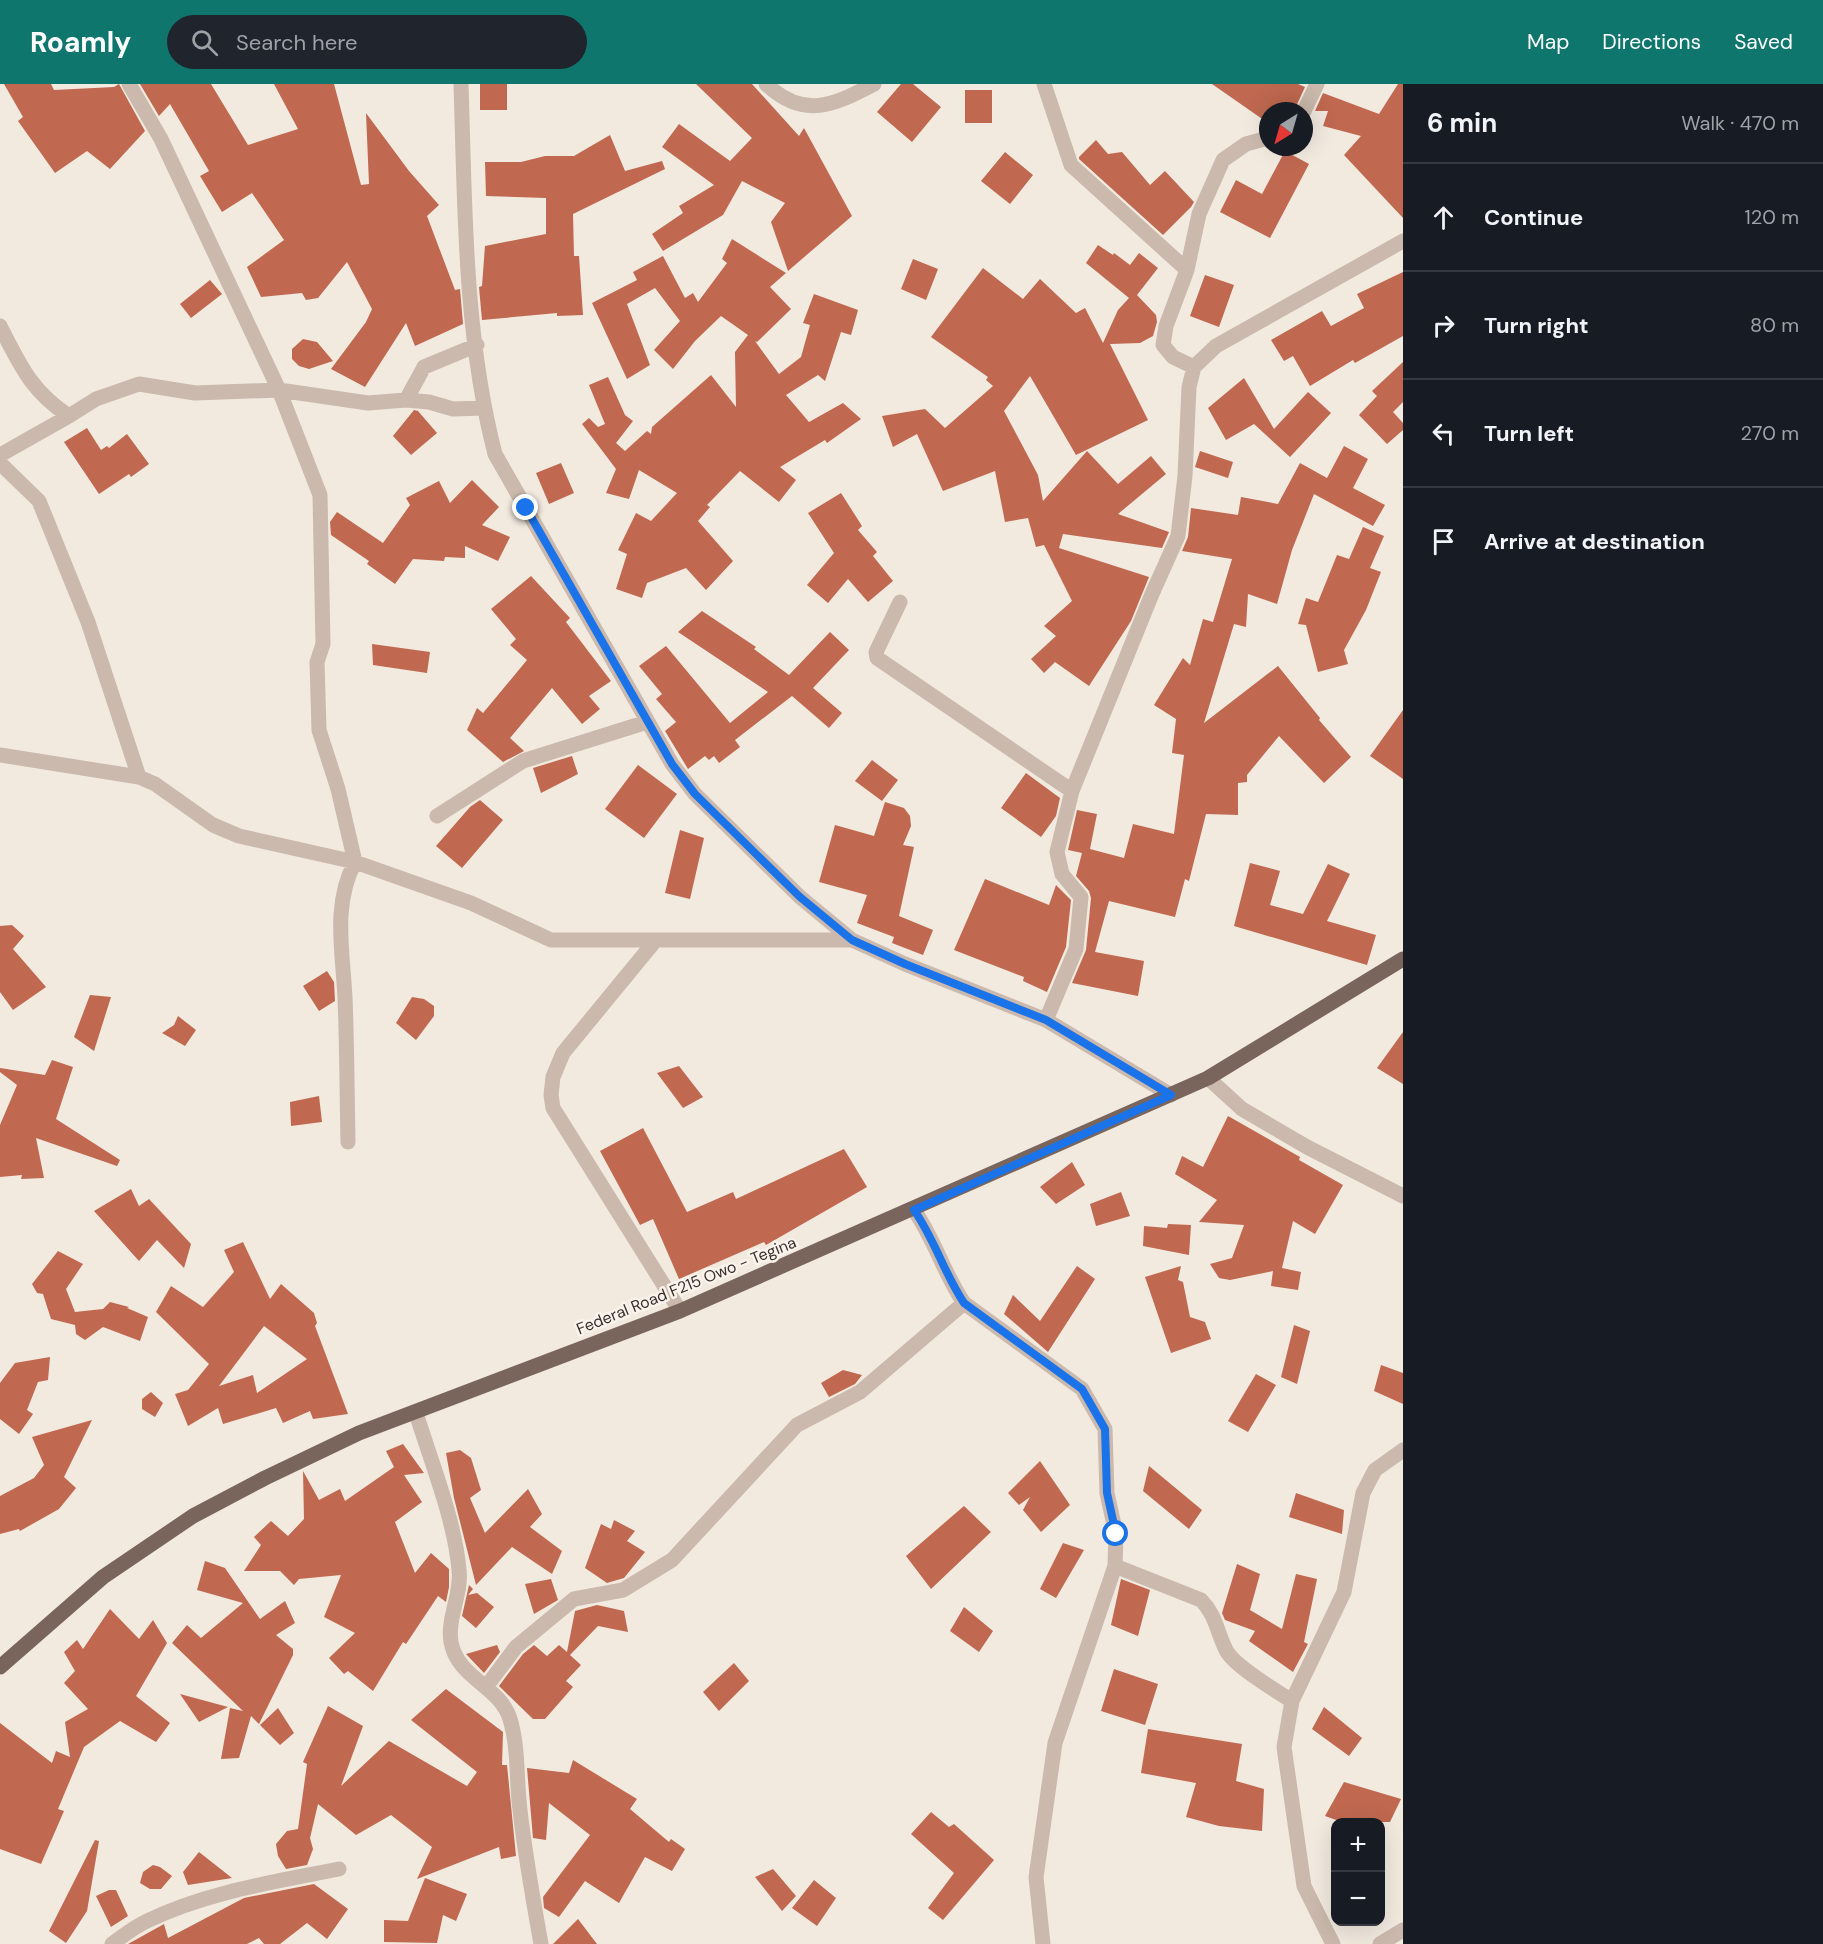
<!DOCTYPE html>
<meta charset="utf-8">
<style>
body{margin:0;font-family:"DM Sans",sans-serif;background:#20242c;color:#f1f3f6}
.controls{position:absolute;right:18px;bottom:18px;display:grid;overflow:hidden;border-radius:12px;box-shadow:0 6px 24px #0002}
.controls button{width:54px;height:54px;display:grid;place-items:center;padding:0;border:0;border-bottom:2px solid #363941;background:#171b24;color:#f1f3f6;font:30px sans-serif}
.compass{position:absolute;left:1259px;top:18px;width:54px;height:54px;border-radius:50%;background:#171b24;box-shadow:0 6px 24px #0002;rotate:217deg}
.stop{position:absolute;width:18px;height:18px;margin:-14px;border:4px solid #1a73e8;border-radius:50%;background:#fff}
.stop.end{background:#1a73e8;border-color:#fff;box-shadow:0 2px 6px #0008}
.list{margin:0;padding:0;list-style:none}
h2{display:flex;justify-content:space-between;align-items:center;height:78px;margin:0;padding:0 24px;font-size:26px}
h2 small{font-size:20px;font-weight:400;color:#9ea1a6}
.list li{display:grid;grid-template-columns:39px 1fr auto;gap:18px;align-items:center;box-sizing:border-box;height:108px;padding:0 24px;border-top:2px solid #363941}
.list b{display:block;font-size:22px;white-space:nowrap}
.list em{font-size:20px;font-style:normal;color:#9ea1a6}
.icon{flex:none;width:33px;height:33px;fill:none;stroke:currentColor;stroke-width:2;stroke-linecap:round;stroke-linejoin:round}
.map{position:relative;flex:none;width:1403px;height:1860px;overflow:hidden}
header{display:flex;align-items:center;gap:36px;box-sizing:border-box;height:84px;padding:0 30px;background:#0f766e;color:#fff}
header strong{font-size:28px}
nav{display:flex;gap:33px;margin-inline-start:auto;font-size:21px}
.search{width:420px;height:54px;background:#20242c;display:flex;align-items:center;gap:15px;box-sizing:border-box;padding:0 21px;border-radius:33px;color:#9ea1a6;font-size:22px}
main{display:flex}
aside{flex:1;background:#171b24}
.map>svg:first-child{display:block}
.building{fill:#c06850;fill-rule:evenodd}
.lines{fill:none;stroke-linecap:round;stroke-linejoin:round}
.minor{stroke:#cab9ac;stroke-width:15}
.major{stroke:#79655c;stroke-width:15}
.route{stroke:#1a73e8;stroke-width:8}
.labels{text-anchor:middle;stroke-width:5;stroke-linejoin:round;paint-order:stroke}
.street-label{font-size:16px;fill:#382e2a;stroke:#f9f3ec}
</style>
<header>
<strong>Roamly</strong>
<div class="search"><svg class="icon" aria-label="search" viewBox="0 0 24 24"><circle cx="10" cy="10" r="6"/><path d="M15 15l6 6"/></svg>Search here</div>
<nav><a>Map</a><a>Directions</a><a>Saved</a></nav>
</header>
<main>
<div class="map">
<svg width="1403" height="1860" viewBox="0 0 1403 1860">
<rect width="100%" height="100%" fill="#f2e9df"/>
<path class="building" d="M4 0H51L54 6 114 3 119 0 145 47 110 85 87 67 55 89 18 37 23 33Z
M140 0H211L248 61 298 45 274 0H334L361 101 369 100 366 29 409 87 439 121 427 132 455 206 460 205 463 240 415 262 406 239 365 303 331 285 366 238 372 225 347 178 318 214 306 216 302 209 261 213 247 183 284 156 252 109 222 128 200 92 209 87 170 20 159 32Z
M480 0H507V26H480Z
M696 0H752L799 52 804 44 852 132 788 187 771 138 785 119 742 97 723 131 663 167 652 150 683 129 679 122 714 101 662 63 679 40 730 77 752 54Z
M901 0H913L941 23 912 58 877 28Z
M1212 0H1298L1305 3 1294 27H1268V39Z
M1398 0H1403V134L1344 71 1361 52 1323 42 1328 27H1315L1323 9 1379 30Z
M965 6H992V39H965Z
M610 51 625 87 662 77 665 85 573 130 574 172H579L583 231 557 232V229L482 236 479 203 482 202 485 162 546 150V114L486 112 485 78H521L545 72H574Z
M1096 56 1108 70 1122 68 1150 101 1165 87 1194 118 1191 123 1163 151 1079 75V73Z
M1285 67 1309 80 1270 154 1220 128 1236 96 1262 110Z
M1005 68 1033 91 1010 120 981 97Z
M732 155 786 189 770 203 791 225 757 258 755 257 779 290 801 273 810 241 803 239 814 210 858 226 851 251 841 248 825 297 818 291 786 311 809 338 843 319 861 335 827 359 825 356 780 383 796 396 779 418 740 387 707 421 710 423 698 437 733 477 706 506 686 484 647 499 642 514 616 505 627 470 618 466 636 429 651 437 677 409 639 386 629 415 606 409 616 385 582 340 589 334 598 343 605 340 589 301 608 293 625 331 633 337 616 359 625 367 647 347 651 350 652 343 711 291 736 323 735 268 748 251 721 232 695 257 673 285 654 266 680 237 655 204 627 220 650 281 627 295 592 219 637 196 633 188 663 172 685 214 693 209 698 218 727 179 722 175Z
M1098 161 1113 171 1114 169 1130 181 1139 169 1158 184 1137 211 1156 231 1157 238 1153 252 1140 259 1110 260 1148 336 1076 371 1030 292 1004 327 1038 391 1043 417 1087 367 1118 400 1151 372 1166 390 1118 430 1169 448 1162 464 1063 450 1059 464 1149 493 1131 537 1089 602 1055 578 1044 589 1031 575 1056 552 1044 542 1072 517 1044 461 1036 463 1028 434 1005 438 995 387 943 407 917 350 893 363 882 332 925 325 945 344 993 302 986 296 988 293 931 253 983 184 1023 215 1040 195 1076 229 1085 224 1103 259 1118 226 1129 214 1086 179Z
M913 175 938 185 926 216 901 205Z
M1403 188V252L1355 279 1353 276 1310 302 1293 272 1284 277 1271 256 1322 227 1331 242 1364 224 1357 210Z
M1205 191 1234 201 1219 243 1190 232Z
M210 196 222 210 191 234 180 220Z
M303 255 317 258 333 277 309 285 299 282 292 275V265Z
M1403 278V318L1393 328 1403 339V346L1387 360 1359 331 1377 312 1372 307Z
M1244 294 1274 345 1308 308 1331 329 1290 373 1254 340 1226 356 1208 324Z
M414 326 418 327 437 349 411 371 393 352Z
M87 344 101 366 107 362 109 364 127 350 149 380 131 393 129 390 99 410 64 358Z
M1344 362 1368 375 1353 404 1385 421 1373 442 1314 410 1292 466 1277 520 1248 510 1246 543 1234 540 1204 639 1278 582 1320 634 1319 636 1351 673 1324 699 1279 652 1247 691V698L1238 699V731L1206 730 1189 797 1185 795 1175 833 1109 817 1095 868 1144 877 1138 912 1072 899 1086 866 1091 814 1089 807 1076 792 1082 769 1068 766 1077 726 1097 730 1090 765 1124 774 1133 740 1174 750 1184 671 1172 669 1176 635 1154 621 1183 574 1190 581 1203 535 1213 538 1232 475 1182 467 1188 453 1191 424 1238 431 1241 413 1278 420 1300 379 1327 394Z
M1200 367 1233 378 1228 394 1195 383Z
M561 379 574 409 549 420 536 389Z
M472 396 499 423 482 441 510 453 498 477 465 462V474L445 473 444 477 413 475 395 500 367 480 369 477 331 451 330 438 337 428 383 459 410 421 406 414 439 397 450 419Z
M841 409 862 442 858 446 877 468 873 472 893 497 868 518 848 495 828 519 807 501 834 469 808 429Z
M1363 443 1384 452 1370 484 1381 488 1366 526 1344 566 1348 580 1318 588 1306 541 1298 540 1306 514 1318 518 1337 471 1349 475Z
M531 492 570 534 566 538 611 597 589 612 600 625 582 640 552 604 510 654 524 667 503 678 467 646 477 624 483 629 527 576 510 561 516 555 491 525Z
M702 527 756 563 754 565 789 591 830 548 849 566 813 604 842 629 829 644 792 612 735 656 740 663 719 679 714 672 709 676 705 672 688 685 665 647 676 638 656 615 662 610 639 582 666 562 730 639 768 608 678 548Z
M372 560 430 568 427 589 373 581Z
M1403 626V695L1370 672Z
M572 672 578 690 541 709 533 684Z
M872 676 898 696 882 717 855 697Z
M638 681 677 710 644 754 605 725Z
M1026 689 1060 714 1056 732 1041 753 1001 724Z
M480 716 503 736 462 784 436 762 470 723Z
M885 718 904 724 910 732 911 742 903 761 914 763 899 832 933 846 923 871 892 859 894 853 857 839 867 811 819 798 835 741 874 752Z
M680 746 704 754 690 815 665 809Z
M1250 779 1280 787 1270 821 1303 830 1328 780 1350 790 1327 837 1376 851 1367 881 1234 842Z
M985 795 1049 821 1056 801 1071 816 1066 863 1047 908 1023 897 1024 893 954 866Z
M12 841 24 852 13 865 46 903 13 926 0 908V842Z
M327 887 334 898 335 917 319 927 303 902Z
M90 911 111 913 94 967 74 953Z
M412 913 424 915 434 922V932L416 956 396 939Z
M178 932 196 946 185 962 162 949 174 941Z
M1403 948V1000L1377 984Z
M52 976 73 983 56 1035 120 1076 117 1082 36 1054 44 1094 21 1095 22 1091 0 1093V1041L17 1001 0 988V984L45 991Z
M679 982 703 1013 683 1024 657 989Z
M319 1012 322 1038 291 1042 290 1018Z
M1228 1032 1300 1073 1299 1076 1343 1101 1315 1150 1293 1137 1282 1184 1301 1188 1298 1206 1271 1202 1273 1187 1230 1196 1219 1194 1210 1180 1232 1174 1244 1141 1199 1138 1217 1116 1175 1090 1182 1072 1203 1083Z
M643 1044 687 1128 733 1108 736 1115 844 1065 867 1103 766 1161 764 1158 679 1195 653 1135 640 1141 600 1067Z
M1072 1078 1085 1101 1056 1120 1040 1103Z
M131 1105 139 1122 149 1115 191 1160 184 1184 157 1156 139 1177 94 1127Z
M1121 1108 1130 1132 1096 1142 1090 1120Z
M1168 1140 1191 1141 1189 1171 1143 1162 1144 1142 1167 1144Z
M243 1158 270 1215 281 1200 314 1229 317 1239 315 1242 348 1330 313 1335 310 1327 283 1339 276 1324 223 1340 218 1324 188 1342 175 1310 188 1306 209 1280 156 1228 171 1202 203 1223 234 1188 224 1166ZM264 1242 307 1275 257 1309 253 1291 219 1302Z
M58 1167 83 1180 66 1205 75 1228 103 1225 110 1218 129 1223 127 1224 148 1233 140 1257 103 1243 85 1256 76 1250 75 1241 51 1235 43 1210 37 1209 32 1200Z
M1077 1182 1095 1195 1048 1268 1004 1230 1013 1211 1040 1237Z
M1181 1182 1178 1196 1183 1198 1190 1233 1205 1238 1211 1255 1171 1269 1145 1193Z
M1294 1241 1310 1247 1297 1300 1281 1293Z
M50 1273 48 1296 38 1298 27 1326 33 1330 19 1350 0 1335V1299L15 1279Z
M1381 1281 1403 1289V1320L1374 1307Z
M843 1286 862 1291 855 1300 829 1313 821 1299Z
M1256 1290 1276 1301 1248 1348 1228 1337Z
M151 1308 163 1319 155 1333 142 1325V1315Z
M92 1336 64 1393 76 1404 59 1425 20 1447 19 1445 0 1450V1412L34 1394 44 1381 32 1353Z
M403 1360 424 1389 404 1391 422 1418 395 1438 415 1489 431 1469 449 1485V1503L446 1518 438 1512 406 1560 403 1558 373 1607 348 1587 344 1590 329 1574 355 1549 324 1533 341 1491 299 1495 294 1501 280 1487H244L261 1461 254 1453 271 1437 288 1452 304 1435 303 1387 319 1416 340 1405 345 1417 394 1383 386 1367Z
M460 1366 471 1374 481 1406 470 1414 485 1449 528 1405 542 1430 530 1443 562 1467 552 1490 512 1463 476 1501 454 1414 446 1369Z
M1040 1377 1070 1421 1041 1448 1023 1426 1030 1413 1019 1421 1008 1409Z
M1149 1382 1202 1426 1189 1445 1143 1407Z
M1296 1409 1344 1426 1342 1450 1289 1433Z
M964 1422 991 1448 931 1505 906 1472Z
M614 1436 635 1447 627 1457 645 1468 624 1494 607 1499 585 1484 601 1440 611 1445Z
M1063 1459 1084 1466 1056 1514 1040 1505Z
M205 1477 225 1484 260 1535 285 1517 295 1539 276 1551 293 1565V1571L259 1640 251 1632 239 1674 221 1675 230 1624 243 1627 172 1559 187 1541 201 1554 243 1519 197 1506Z
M1237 1480 1260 1490 1250 1526 1282 1545 1296 1490 1317 1495 1304 1558 1308 1560 1293 1588 1249 1557 1255 1547 1225 1536 1222 1529Z
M551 1495 558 1516 534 1530 525 1500Z
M1121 1495 1150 1506 1138 1552 1111 1541Z
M469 1501 473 1505 468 1511 477 1509 494 1523 476 1544 462 1532Z
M597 1521 624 1527 628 1548 598 1542 570 1571 581 1581 566 1597 573 1603 545 1635H533L499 1602 523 1570 534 1561 547 1572 559 1561 567 1568 575 1527Z
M964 1523 993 1547 979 1568 950 1547Z
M110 1525 139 1555 153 1536 167 1559 136 1612 170 1639 156 1658 120 1637 84 1663 58 1725 64 1727 41 1780 0 1765V1639L52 1679 56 1667 70 1673 65 1638 88 1625 64 1599 75 1587 64 1568 77 1556 83 1565Z
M497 1561 500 1568 484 1589 466 1570Z
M734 1579 749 1597 719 1627 703 1608Z
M1114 1585 1158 1600 1145 1641 1101 1627Z
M446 1605 503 1648 502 1681H507L516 1772 501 1775 499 1763 417 1795 432 1763 391 1731 356 1751 318 1720 310 1754 313 1765 307 1781 286 1785 278 1772 276 1760 287 1747 298 1745 307 1680 303 1678 328 1622 363 1642 341 1702 389 1657 467 1702 477 1688 411 1636Z
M180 1610 228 1623 199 1638Z
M1324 1623 1362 1654 1349 1672 1312 1645Z
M278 1624 294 1649 280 1661 260 1641Z
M1148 1645 1242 1660 1236 1697 1264 1705 1262 1747 1219 1742 1186 1733 1196 1699 1141 1689Z
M573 1676 637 1715 630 1725 669 1758 671 1755 685 1765 672 1787 645 1773 619 1819 585 1797 559 1833 544 1824 543 1813 590 1751 549 1719 546 1756 533 1754 527 1684 569 1689Z
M1344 1698 1401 1715 1390 1738H1342L1325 1732Z
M931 1728 949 1743 954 1740 994 1776 943 1836 928 1824 954 1789 911 1750Z
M95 1756 99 1757 87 1827 66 1859 49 1847Z
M199 1768 232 1794 188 1801 183 1788Z
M153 1781 160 1783 172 1792 161 1805H150L140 1799 143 1788Z
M773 1785 796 1812 782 1827 755 1793Z
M425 1794 467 1810 456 1837 443 1831 437 1859 384 1858V1836L408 1837Z
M814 1796 836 1814 817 1842 792 1824Z
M314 1800 348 1825 327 1855 307 1839 280 1860H264L259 1854 247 1860H128L164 1840 168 1854 244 1814Z
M109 1806H116L128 1832 111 1843 96 1812Z
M578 1835 597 1860H553Z"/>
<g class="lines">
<path class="minor" d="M129 0 161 55 279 306 320 411 323 560 317 578 319 646 338 705 355 778C332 821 343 868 345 914 347 962 347 1010 348 1058
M461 0C465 123 464 250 495 370L672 680 695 710 755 769 800 813 852 856 905 880 1046 936 1171 1011
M766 0C804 36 834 21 874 0
M1044 0 1071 81 1187 186
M1304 27 1317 0
M0 242C20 281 31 307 69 332L96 315 139 300 195 309 279 306 368 319 406 316 429 318 453 325 484 324
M1194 283 1173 273 1163 261 1166 242 1187 186 1199 130 1223 76 1246 60 1268 54
M406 316 424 283 477 261
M0 371 69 332
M0 379 39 417 88 538 139 693
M900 518 876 568 877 574 1072 707
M0 671 139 693 155 700 213 741 239 752 355 778 471 819 551 856H852
M437 732 523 677 647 638
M655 857 563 969 553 993 551 1011 553 1024 680 1227
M1046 936 1076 865 1081 813 1062 790 1057 768 1072 707 1152 510 1178 452 1185 392 1189 303 1194 283 1216 262 1403 157
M1208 994 1242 1025 1307 1063 1403 1112
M914 1126C935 1156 944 1190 964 1219L1082 1305 1105 1345 1107 1409 1116 1450 1115 1482 1055 1659 1036 1793 1043 1860
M416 1329C431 1377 455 1437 459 1486 462 1510 447 1534 451 1558 457 1594 500 1602 510 1635 519 1665 516 1696 520 1726 525 1771 533 1815 541 1860
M1115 1482 1201 1516C1216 1531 1217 1548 1226 1566 1233 1581 1276 1607 1292 1617
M486 1603 516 1563 574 1515 623 1506 672 1476 797 1341 860 1308 964 1219
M112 1860C123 1852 134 1843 147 1837 207 1808 274 1798 339 1785
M1333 1860 1304 1802 1284 1663 1292 1617 1344 1508 1363 1409 1375 1386 1403 1366
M1380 1860 1403 1846"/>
<path class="major" d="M0 1583 103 1493 193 1432 265 1394 359 1349 680 1227 1208 994 1403 875"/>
</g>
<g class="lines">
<path class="route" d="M526 424 672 680 695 710 755 769 800 813 852 856 905 880 1046 936 1171 1011 914 1126C935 1156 944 1189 964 1219L1082 1305 1105 1345 1107 1409 1116 1450"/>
</g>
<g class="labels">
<g class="street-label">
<text transform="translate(686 1201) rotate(-22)" y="6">Federal Road F215 Owo - Tegina</text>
</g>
</g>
</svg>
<div class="controls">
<button>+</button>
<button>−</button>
</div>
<svg class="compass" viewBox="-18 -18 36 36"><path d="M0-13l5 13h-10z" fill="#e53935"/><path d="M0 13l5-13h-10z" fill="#9ea1a6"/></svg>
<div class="stop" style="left:1116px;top:1450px"></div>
<div class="stop end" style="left:526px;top:424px"></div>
</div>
<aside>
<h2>6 min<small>Walk · 470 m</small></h2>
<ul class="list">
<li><svg class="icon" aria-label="ahead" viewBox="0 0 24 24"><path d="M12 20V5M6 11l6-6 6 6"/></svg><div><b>Continue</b></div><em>120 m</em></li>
<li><svg class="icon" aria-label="right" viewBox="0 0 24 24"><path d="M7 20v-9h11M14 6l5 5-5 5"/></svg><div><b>Turn right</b></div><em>80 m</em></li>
<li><svg class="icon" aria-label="left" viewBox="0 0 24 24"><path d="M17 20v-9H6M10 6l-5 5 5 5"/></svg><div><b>Turn left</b></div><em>270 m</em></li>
<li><svg class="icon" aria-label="arrive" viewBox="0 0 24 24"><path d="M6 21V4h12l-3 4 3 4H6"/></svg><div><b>Arrive at destination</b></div></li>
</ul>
</aside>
</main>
